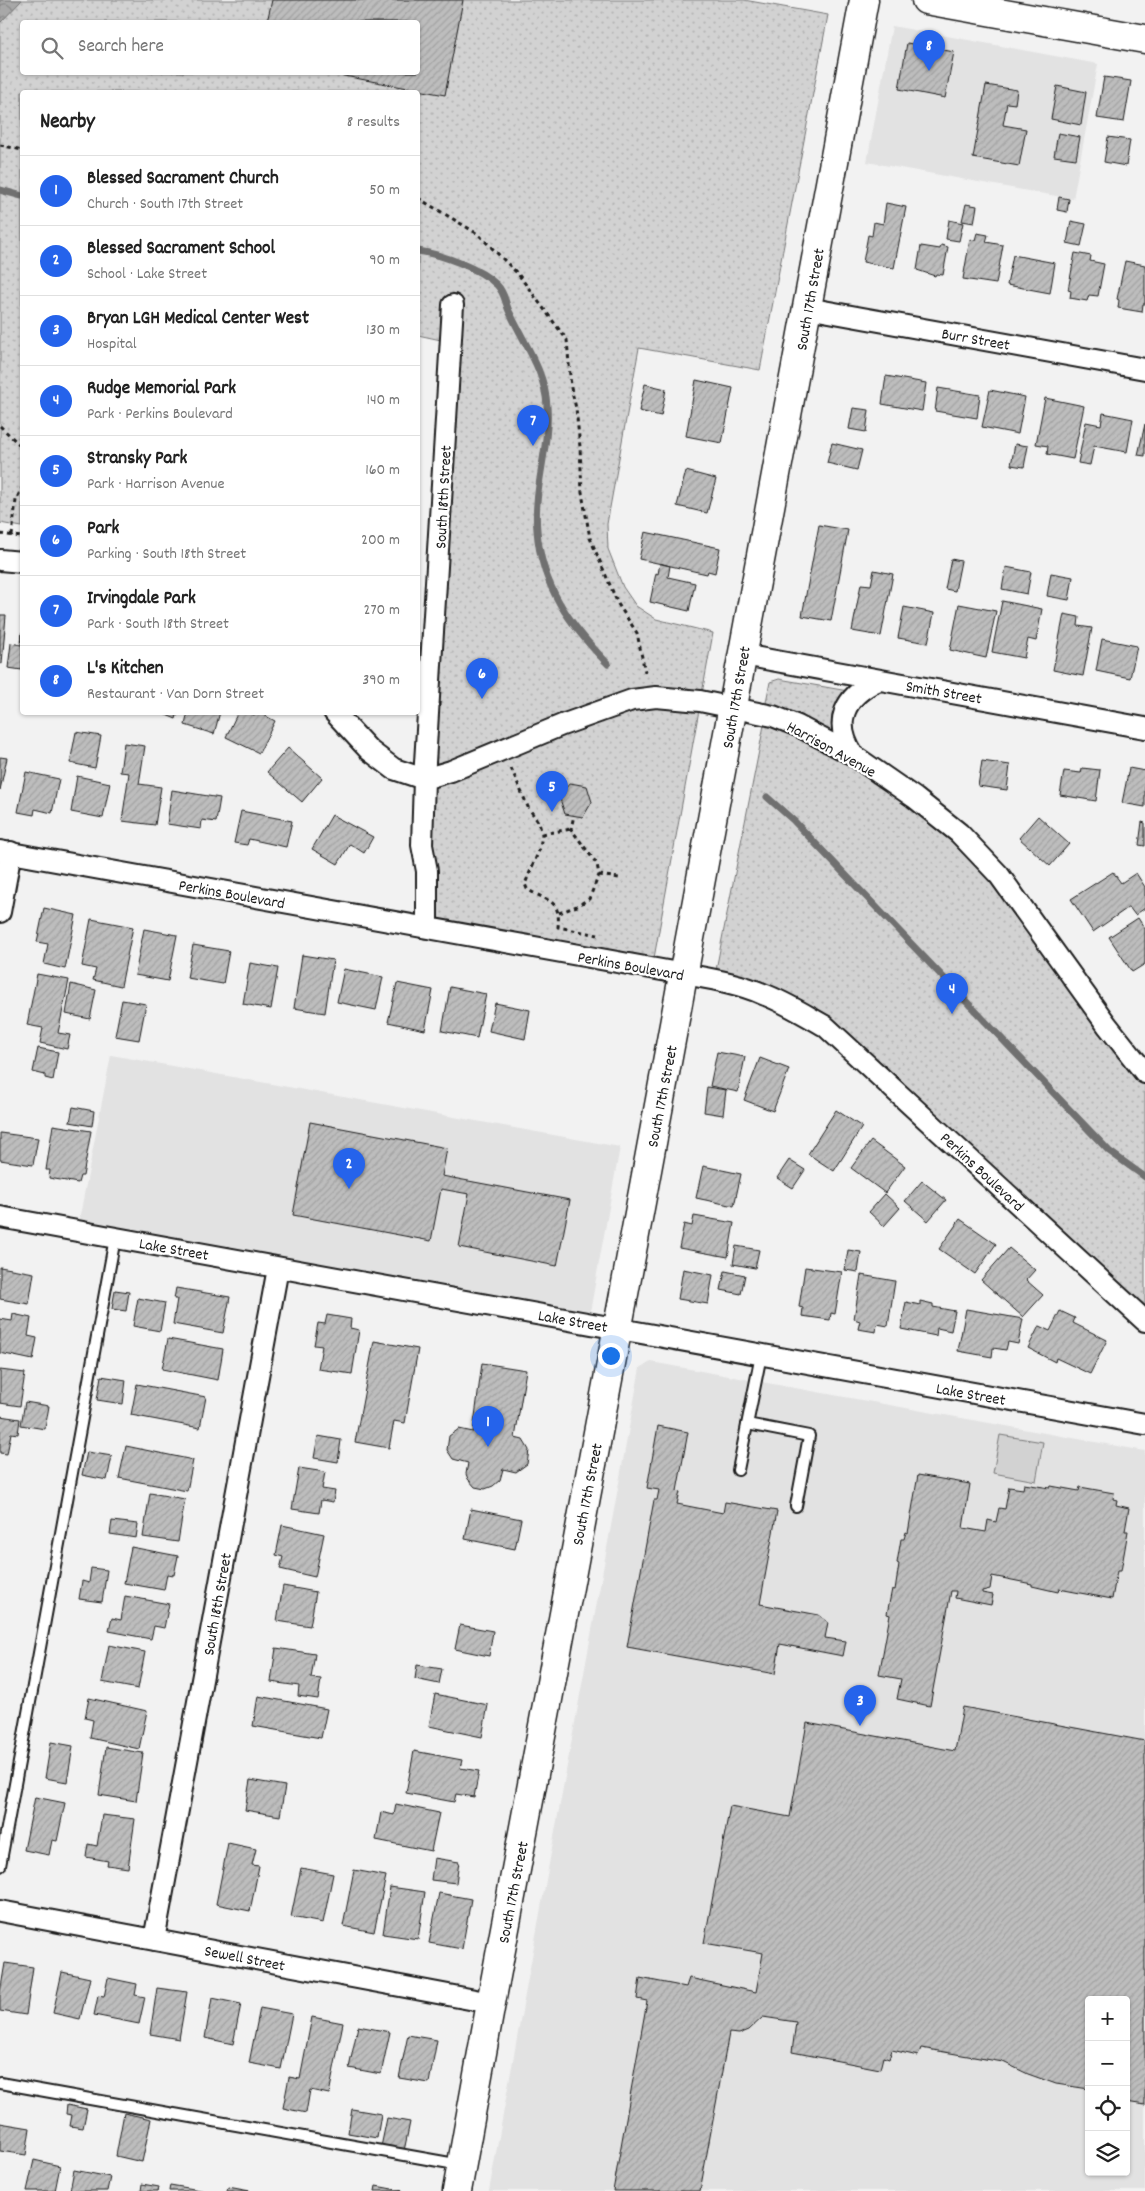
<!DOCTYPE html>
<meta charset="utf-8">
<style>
body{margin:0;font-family:Dekko,sans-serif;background:#f2f2f2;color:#222}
.controls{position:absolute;right:15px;bottom:15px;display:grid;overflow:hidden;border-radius:5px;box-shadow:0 1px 4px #0004}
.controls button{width:45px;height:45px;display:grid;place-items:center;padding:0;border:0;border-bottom:1px solid #e0e0e0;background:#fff;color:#222;font:25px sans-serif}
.you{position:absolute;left:610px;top:1355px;width:18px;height:18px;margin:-12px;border:4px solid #fff;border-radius:50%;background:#1a73e8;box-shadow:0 0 0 8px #1a73e833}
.badge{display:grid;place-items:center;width:32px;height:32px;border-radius:50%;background:#2563eb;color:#fff;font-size:16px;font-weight:700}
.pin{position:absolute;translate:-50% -41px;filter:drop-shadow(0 1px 2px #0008)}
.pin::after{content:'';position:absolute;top:26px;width:18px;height:15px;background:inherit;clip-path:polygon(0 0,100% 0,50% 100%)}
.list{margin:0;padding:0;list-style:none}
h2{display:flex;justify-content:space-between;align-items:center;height:65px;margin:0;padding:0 20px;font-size:21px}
h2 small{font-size:16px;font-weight:400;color:#767676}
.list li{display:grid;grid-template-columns:32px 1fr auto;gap:15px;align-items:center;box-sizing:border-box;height:70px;padding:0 20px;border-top:1px solid #e0e0e0}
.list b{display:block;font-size:19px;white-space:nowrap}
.list p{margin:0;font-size:16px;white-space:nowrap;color:#767676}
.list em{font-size:16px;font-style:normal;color:#767676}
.icon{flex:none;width:28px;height:28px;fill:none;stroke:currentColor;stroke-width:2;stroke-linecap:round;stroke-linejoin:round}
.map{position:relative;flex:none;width:1145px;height:2191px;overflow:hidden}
.search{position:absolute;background:#fff;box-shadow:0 1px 4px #0004;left:20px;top:20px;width:400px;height:55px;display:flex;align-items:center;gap:12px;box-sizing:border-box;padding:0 18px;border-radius:5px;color:#767676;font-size:19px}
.panel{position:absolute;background:#fff;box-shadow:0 1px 4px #0004;left:20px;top:90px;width:400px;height:625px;border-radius:5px}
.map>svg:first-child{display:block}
.built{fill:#e2e2e2;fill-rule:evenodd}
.green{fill:url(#green-dots);stroke:#777;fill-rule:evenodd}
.pitch{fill:#d2d2d2;stroke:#777}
.water{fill:url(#water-waves);stroke:#707070}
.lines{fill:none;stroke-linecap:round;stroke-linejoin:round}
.stream{stroke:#707070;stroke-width:7}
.building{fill:url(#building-hatch);stroke:#1c1c1c}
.lane-casing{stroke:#1c1c1c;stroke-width:14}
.street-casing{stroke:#1c1c1c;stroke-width:24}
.secondary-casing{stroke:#1c1c1c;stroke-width:31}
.path{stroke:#1c1c1c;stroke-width:3;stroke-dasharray:4 4;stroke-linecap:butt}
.lane{stroke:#fff;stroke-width:10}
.street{stroke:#fff;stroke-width:20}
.secondary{stroke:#fff;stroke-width:28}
.labels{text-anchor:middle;stroke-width:4.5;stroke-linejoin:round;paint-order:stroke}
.street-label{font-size:16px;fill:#1c1c1c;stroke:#fff}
</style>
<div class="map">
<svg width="1145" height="2191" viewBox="0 0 1145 2191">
<defs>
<pattern id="green-dots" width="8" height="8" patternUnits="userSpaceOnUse" patternTransform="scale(1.25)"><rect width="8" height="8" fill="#d2d2d2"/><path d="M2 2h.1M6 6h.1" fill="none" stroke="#b4b4b4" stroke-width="1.8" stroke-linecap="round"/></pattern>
<pattern id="water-waves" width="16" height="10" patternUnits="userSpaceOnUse" patternTransform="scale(1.25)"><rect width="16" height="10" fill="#a8a8a8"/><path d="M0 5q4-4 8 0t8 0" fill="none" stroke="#888"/></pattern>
<pattern id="building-hatch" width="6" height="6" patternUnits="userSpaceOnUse" patternTransform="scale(1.25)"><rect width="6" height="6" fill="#bdbdbd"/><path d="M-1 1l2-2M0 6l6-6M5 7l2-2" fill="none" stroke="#a2a2a2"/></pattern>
</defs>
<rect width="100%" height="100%" fill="#f2f2f2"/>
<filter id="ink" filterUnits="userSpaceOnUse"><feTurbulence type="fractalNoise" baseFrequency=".02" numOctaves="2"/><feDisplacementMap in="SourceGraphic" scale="10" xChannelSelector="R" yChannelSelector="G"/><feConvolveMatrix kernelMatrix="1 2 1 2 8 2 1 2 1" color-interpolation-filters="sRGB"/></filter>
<g filter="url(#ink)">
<path class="built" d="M892 26 1098 64 1073 199 867 162Z
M111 1055 620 1147 588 1323 77 1231Z
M651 1362 1145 1451V2191H489L640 1368ZM1089 2000H1126V2172H1089Z"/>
<path class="green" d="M0 0H744L828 15 760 370 639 348 607 524 608 549 623 587 636 606 656 619 713 633 652 969 427 928 450 342 418 335V92H22V527L0 523ZM22 22H418V72H22Z
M779 679 848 691 834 730 832 731 769 705 766 702 770 682Z
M766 715 773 716 959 833 1145 1073V1321L825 1026 714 980Z"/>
<path class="pitch" d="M1000 1435 1043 1442 1036 1481 993 1473Z"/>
<path class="water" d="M0 0H22L0 23Z"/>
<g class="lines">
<path class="stream" d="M0 190 22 196
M418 251C440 254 480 268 497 285 506 294 505 305 511 315 525 345 545 371 547 406 550 447 533 489 537 530 541 586 570 625 608 664
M767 797 794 821 1109 1151 1145 1177"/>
</g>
<path class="building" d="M272 0H463L445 95 323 72H418V22H267Z
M907 43 954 52 945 98 899 89Z
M1104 77 1131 81 1124 122 1097 118Z
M986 85 1017 90 1015 104 1007 103 1003 125 1026 129 1019 166 973 158Z
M1057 86 1086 92 1081 125 1051 119Z
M1058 133 1080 137 1076 159 1054 156Z
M1108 137 1130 140 1126 166 1104 162Z
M1059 197 1069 199 1067 212 1057 210Z
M886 203 906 207 894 268 863 262 868 235 872 236 874 222 883 224Z
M966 204 977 206 974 223 962 221Z
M949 220 963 223 959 241 946 239Z
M1071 221 1086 224 1081 246 1067 243Z
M977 233 988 235 986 242 1003 245 996 284 963 279 970 239 975 240Z
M941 245 948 247 943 275 936 274 935 276 917 270 921 246 940 249Z
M1075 253 1091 256 1090 261 1104 264 1098 296 1089 295 1087 301 1070 298 1071 291 1068 290Z
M1013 255 1055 263 1050 293 1007 285Z
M1125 261 1145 265V304H1143L1142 312 1118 308 1119 300 1117 299Z
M886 376 926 383 922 411 882 404Z
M696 380 733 388 722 443 686 436Z
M645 384 666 389 661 416 639 411Z
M938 388 980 395 977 418 935 411Z
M990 390 1025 397 1018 434 982 427Z
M1045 398 1084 406 1073 459 1047 454 1048 446 1036 444Z
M853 408 869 410 866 432 849 429Z
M1103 413 1133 419 1127 452 1094 446 1090 465 1078 463 1086 422 1101 425Z
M1145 424V456L1138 455Z
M832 443 862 450 857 470 827 463Z
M1015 444 1028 446 1024 467 1011 465Z
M686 471 716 479 707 513 677 506Z
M819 525 848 530 831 621 802 616Z
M645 532 720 548 715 573 708 571 707 574 639 559Z
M951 559 961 561 955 591 945 589Z
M660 563 670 566 668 577 695 583 689 611 650 602 656 573 658 574Z
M1006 567 1031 572 1027 594 1002 589Z
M874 570 893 574 881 636 852 631 861 584 871 585Z
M1051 573 1073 577 1069 600 1047 596Z
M1002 601 1042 609 1036 641 1028 639 1024 658 992 652Z
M959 604 996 611 986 658 950 650Z
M904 607 934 613 928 643 898 638Z
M1064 614 1079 617 1078 626 1092 628 1083 676 1053 670Z
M0 615H6L2 664 0 663Z
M22 632V670L8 668 11 643 21 645Z
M1102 639 1137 646 1130 678 1096 671Z
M159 712H178L176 719Z
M188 712H220L214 734 185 725Z
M238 712H249L254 715 258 712 275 721 259 753 226 737Z
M76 732 101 736 95 768 70 763Z
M124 743 145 746 139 784 161 787 155 825 122 821 129 773 120 772Z
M288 748 322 778 302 802 267 772Z
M0 757 7 758 0 790Z
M982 761 1010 765 1007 790 978 786Z
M1082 768 1100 770 1096 801 1060 795 1064 771 1081 773Z
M1129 768 1145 771V807L1122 803Z
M26 772 59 779 52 813 35 809 34 815 18 812Z
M77 776 110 783 103 818 71 812Z
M570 783 587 786 592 802 583 817 565 814 559 796Z
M172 790 220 798 216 822 202 820 201 829 167 824Z
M241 811 292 821 286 847 249 839 247 845 234 843Z
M332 815 373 837 364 853 350 844 338 864 312 849Z
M1038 816 1069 844 1050 866 1019 838Z
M1142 822 1145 823V846L1139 845Z
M1113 872 1121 883 1136 873 1145 887V908L1135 915 1129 907 1093 932 1071 899Z
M44 908 76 915 65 969 44 964 48 944 37 942Z
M1138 918 1145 929V964L1132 972 1109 937Z
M91 919 133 927 121 986 93 980 96 969 82 966Z
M144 929 177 935 168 981 135 975Z
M193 945 229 951 223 984 187 978Z
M302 955 333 960 325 1013 294 1008Z
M250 963 278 968 271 1009 243 1004Z
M344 969 383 977 376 1010 337 1002Z
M37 974 69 980 58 1033 70 1035 67 1049 40 1043 43 1028 27 1025Z
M397 983 433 990 425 1030 388 1022Z
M71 984 96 990 90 1019 66 1014Z
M450 987 486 994 477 1038 442 1031Z
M122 1000 146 1004 139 1040 115 1036Z
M495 1003 530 1010 525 1039 489 1031Z
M38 1048 58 1052 53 1080 45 1078V1075L33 1072Z
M717 1052 745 1057 738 1092 710 1086Z
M760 1058 789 1069 773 1111 744 1100Z
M707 1087 726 1090 723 1115 704 1112Z
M73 1107 94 1111 92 1126 70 1122Z
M836 1110 862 1127 834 1171 808 1154Z
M310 1122 447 1148 442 1176 570 1200 557 1266 459 1247 469 1194 441 1189 431 1241 293 1215Z
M53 1125 91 1131 83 1176H80L78 1183 49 1178 50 1170H46Z
M0 1133 38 1138 33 1165 0 1160Z
M871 1141 905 1166 885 1193 851 1168Z
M789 1160 805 1170 793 1188 777 1178Z
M703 1166 741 1174 734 1206 696 1198Z
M922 1181 946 1200 928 1221 905 1201Z
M885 1194 900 1208 884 1226 869 1212Z
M694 1216 734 1223 728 1257 679 1248 684 1224 692 1226Z
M960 1219 996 1244 975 1274 939 1249Z
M736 1246 759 1250 755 1268 733 1264Z
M1009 1248 1035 1270 1026 1280 1043 1295 1023 1317 981 1280Z
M848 1250 861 1252 858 1272 845 1270Z
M0 1267 34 1273 29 1304 0 1299Z
M805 1267 842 1272 835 1314 831 1313 830 1320 802 1316 803 1308 799 1307Z
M683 1269 713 1275 708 1304 678 1299Z
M725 1271 745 1275 741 1294 721 1290Z
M861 1275 895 1281 888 1326 877 1324 876 1332 858 1329 860 1321 854 1319Z
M176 1288 230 1297 223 1333 173 1324 177 1299H174Z
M115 1290 129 1292 126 1311 112 1309Z
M138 1298 165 1303 160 1331 133 1326Z
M920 1301 933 1304V1307L955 1311 951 1331 937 1328 936 1336 901 1329 906 1302 920 1305Z
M966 1309 1023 1319 1018 1344 1008 1342 1006 1350 993 1348 992 1357 958 1351Z
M1060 1311 1075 1318 1073 1323 1107 1340 1090 1374 1056 1358 1055 1362 1028 1348 1039 1326 1050 1331Z
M13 1314 31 1318 28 1336 37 1338 33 1360 0 1353V1319L12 1321Z
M327 1315 351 1319 350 1328 359 1330 352 1374 318 1369 322 1346 314 1345 318 1323 325 1324Z
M168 1339 223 1349 218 1380 162 1369Z
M374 1341 418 1349 405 1423 394 1421 389 1448 355 1442Z
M482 1363 526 1370 515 1438 523 1440 529 1450 527 1464 516 1472 503 1469 500 1480 493 1486 485 1489 475 1487 468 1479 466 1474 468 1463 453 1459 447 1450 449 1436 459 1429 473 1432Z
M0 1370 25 1373 20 1406 0 1403Z
M101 1376 126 1380 123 1404 97 1400Z
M137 1384 206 1397 200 1428 131 1415Z
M25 1402 49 1406 45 1429 21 1425Z
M0 1416 20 1419 18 1434 11 1433 7 1454 0 1453Z
M658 1426 688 1432 677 1491 680 1492 677 1504 723 1513 725 1502 777 1511 760 1604 819 1615 828 1622 825 1638 846 1641 843 1656 780 1644 775 1674 627 1647 654 1500H657L659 1490 647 1488Z
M318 1436 341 1440 338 1462 314 1458Z
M126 1446 193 1460 187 1491 119 1478Z
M87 1452 112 1456 107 1480 82 1475Z
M299 1468 325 1472 322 1489 335 1491 333 1502 321 1500 319 1513 292 1509Z
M918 1475 970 1484 963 1528 986 1532 988 1520 996 1522 999 1508 1005 1509 1009 1487 1023 1489 1024 1484 1050 1488 1051 1486 1079 1491 1080 1487 1114 1493 1113 1499 1117 1500 1116 1505 1129 1508 1125 1531H1128L1121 1571H1117L1112 1599 1059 1589 1058 1592 1032 1586V1584L992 1576 990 1589 982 1591V1593L993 1595 991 1605 955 1598 956 1591H951L930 1706 897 1699 901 1679 879 1675 890 1615 887 1614 892 1589 895 1590 899 1564 897 1563 901 1539H904L906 1532 908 1533Z
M150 1493 185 1499 178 1542 143 1537Z
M471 1509 521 1519 515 1549 465 1539Z
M112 1521 138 1524 136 1538 110 1534Z
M282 1525 324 1534 315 1577 280 1569 283 1557 276 1555Z
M131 1547 178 1556 174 1575 167 1574 164 1590 124 1583Z
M91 1568 107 1570 102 1602 79 1599 82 1581 89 1583Z
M283 1586 316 1592 310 1626 277 1621Z
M125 1596 169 1604 164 1628 154 1626 151 1639 109 1631 112 1618 121 1620Z
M460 1625 493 1631 489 1656 455 1649Z
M109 1645 145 1652 138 1689 102 1682Z
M276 1648 315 1654 311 1678 321 1679 318 1699 298 1696 299 1686 271 1682Z
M417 1665 442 1669 439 1684 415 1679Z
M435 1694 488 1705 482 1737 429 1726Z
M258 1696 327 1709 321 1738 253 1726Z
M89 1698 147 1711 139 1749 90 1738 93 1720 85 1718Z
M963 1707 1145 1741V2105L1126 2102V2000H1089V2089L1056 2084 1028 2074 1003 2062 921 2048 918 2056 892 2050 889 2059 883 2057 880 2069 792 2052 796 2022 763 2017 749 2030 739 2034 729 2033 700 2191H613L647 2001 637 1999 640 1978 686 1987 689 1978 756 1992 763 1953 704 1943 730 1806 790 1817 807 1723 955 1751Z
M51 1742 73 1746 67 1782 45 1778Z
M106 1747 143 1753 136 1801 99 1795Z
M414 1751 462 1760 460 1768 479 1771 474 1797 456 1794 454 1802 406 1793Z
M250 1780 285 1786 280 1816 245 1810Z
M35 1797 65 1803 57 1841 52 1840 49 1855 24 1850Z
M396 1804 439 1813 431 1851 376 1840 381 1812 394 1815Z
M102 1815 135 1819 128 1868 107 1865 108 1861 86 1857 88 1844 97 1846Z
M228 1843 256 1849 252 1865 259 1866 250 1911 216 1904Z
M434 1858 459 1862 456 1883 431 1880Z
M301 1868 333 1874 323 1923 291 1917Z
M354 1870 386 1876 374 1932 343 1926Z
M390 1887 425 1892 418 1939 383 1934Z
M439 1893 471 1899 462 1949 429 1943Z
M5 1963 33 1967 26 2015 0 2011V1993Z
M62 1972 90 1978 80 2019 53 2013Z
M108 1978 137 1984 135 1995 145 1997 139 2024 94 2015 98 1996 104 1997Z
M157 1988 187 1992 179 2039 150 2034Z
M212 1998 241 2004 233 2044 205 2038Z
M260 2008 292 2014 281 2069 249 2063Z
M312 2017 343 2023 329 2094 310 2090 306 2113 283 2108 289 2077 300 2079Z
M358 2026 390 2032 381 2074 349 2068Z
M408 2035 437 2040 429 2083 399 2078Z
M67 2105 87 2109 83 2128 70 2126 72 2115 66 2114Z
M352 2109 381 2114 377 2138 348 2133Z
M124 2113 151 2119 142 2162 116 2156Z
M387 2118 410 2122 404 2151 381 2147Z
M0 2123 30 2128 26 2155 0 2151Z
M34 2160 60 2166 55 2191H27Z
M74 2170 110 2177 107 2191H70Z
M142 2184 159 2187 158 2191H141Z
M170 2185 206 2191H169Z
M376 2186 403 2191H375Z
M228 2187 250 2191H227Z"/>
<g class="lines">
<g class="lane-casing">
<path id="lane" d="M747 1424 809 1436 796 1506
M738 1470 761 1355
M0 1866 115 1238
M0 2083 461 2165"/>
</g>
<g class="street-casing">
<path id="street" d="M807 308 1145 369
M0 560 22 562
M743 655 1145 728
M334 712 369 750 394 769 424 779 451 771 562 725 632 700 656 697 700 701 773 716 798 726 853 755 915 798 959 833 999 875 1107 1025 1145 1073
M853 755C832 722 844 696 879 680
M0 851 684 974C711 979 738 983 763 994 785 1002 805 1015 825 1026L1145 1321
M0 912 11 852
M427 928V871L422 845 424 779 453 305
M0 1217 1145 1424
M0 1911 491 2003
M154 1940 278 1268"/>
</g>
<g class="secondary-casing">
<path id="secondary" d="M926 0 1145 39
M457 2191 491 2003 624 1294 864 0"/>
</g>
<path class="path" d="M0 145 22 150
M418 198 478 234 518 274 567 340 571 388 576 408 580 447 582 493 590 538 618 604 637 633 645 672
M0 426 22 447
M0 534 22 537
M12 536 16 500 22 488
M511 768 528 807 539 823 542 834 540 848 525 884 527 889C547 902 561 898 558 927L598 935
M542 834 571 829
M599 875 619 878
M559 913 577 906 589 899 599 875 597 864 571 829 574 815"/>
<use href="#lane" class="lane"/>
<use href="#street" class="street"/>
<use href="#secondary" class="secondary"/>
</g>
</g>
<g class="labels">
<g class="street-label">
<text transform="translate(809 299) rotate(-80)" y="6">South 17th Street</text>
<text transform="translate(976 338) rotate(10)" y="6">Burr Street</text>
<text transform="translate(442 497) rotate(-87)" y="6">South 18th Street</text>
<text transform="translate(944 691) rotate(10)" y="6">Smith Street</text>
<text transform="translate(735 697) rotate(-80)" y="6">South 17th Street</text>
<text transform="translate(832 748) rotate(29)" y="6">Harrison Avenue</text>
<text transform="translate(232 893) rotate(10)" y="6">Perkins Boulevard</text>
<text transform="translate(631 965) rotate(10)" y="6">Perkins Boulevard</text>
<text transform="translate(661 1096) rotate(-79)" y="6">South 17th Street</text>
<text transform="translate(983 1171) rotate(43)" y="6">Perkins Boulevard</text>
<text transform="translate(174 1248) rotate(10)" y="6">Lake Street</text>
<text transform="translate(573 1320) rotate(10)" y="6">Lake Street</text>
<text transform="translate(971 1393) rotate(10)" y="6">Lake Street</text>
<text transform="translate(586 1494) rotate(-79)" y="6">South 17th Street</text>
<text transform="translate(216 1604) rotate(-80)" y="6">South 18th Street</text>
<text transform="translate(512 1892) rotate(-79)" y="6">South 17th Street</text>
<text transform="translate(245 1957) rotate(11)" y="6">Sewell Street</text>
</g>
</g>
</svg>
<div class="controls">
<button>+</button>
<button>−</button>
<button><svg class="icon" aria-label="locate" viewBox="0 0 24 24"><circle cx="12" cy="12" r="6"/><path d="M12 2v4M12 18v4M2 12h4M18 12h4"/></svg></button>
<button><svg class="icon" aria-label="layers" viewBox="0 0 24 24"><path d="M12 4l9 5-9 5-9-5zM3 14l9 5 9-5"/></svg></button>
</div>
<div class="you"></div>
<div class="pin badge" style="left:488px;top:1447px">1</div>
<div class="pin badge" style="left:349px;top:1189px">2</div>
<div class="pin badge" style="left:860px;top:1726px">3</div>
<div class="pin badge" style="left:952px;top:1014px">4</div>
<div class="pin badge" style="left:552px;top:812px">5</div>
<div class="pin badge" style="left:482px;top:699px">6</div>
<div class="pin badge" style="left:533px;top:446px">7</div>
<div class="pin badge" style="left:929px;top:71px">8</div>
<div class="search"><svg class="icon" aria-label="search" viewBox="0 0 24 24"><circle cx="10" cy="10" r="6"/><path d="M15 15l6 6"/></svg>Search here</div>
<section class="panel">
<h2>Nearby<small>8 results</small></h2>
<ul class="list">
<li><span class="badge">1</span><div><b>Blessed Sacrament Church</b><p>Church · South 17th Street</p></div><em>50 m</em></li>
<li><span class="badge">2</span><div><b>Blessed Sacrament School</b><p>School · Lake Street</p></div><em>90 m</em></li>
<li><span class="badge">3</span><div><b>Bryan LGH Medical Center West</b><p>Hospital</p></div><em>130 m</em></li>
<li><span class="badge">4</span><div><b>Rudge Memorial Park</b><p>Park · Perkins Boulevard</p></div><em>140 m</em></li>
<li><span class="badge">5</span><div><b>Stransky Park</b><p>Park · Harrison Avenue</p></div><em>160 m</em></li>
<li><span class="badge">6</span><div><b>Park</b><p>Parking · South 18th Street</p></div><em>200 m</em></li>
<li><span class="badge">7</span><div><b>Irvingdale Park</b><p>Park · South 18th Street</p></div><em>270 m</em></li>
<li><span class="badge">8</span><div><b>L's Kitchen</b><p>Restaurant · Van Dorn Street</p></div><em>390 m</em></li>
</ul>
</section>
</div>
